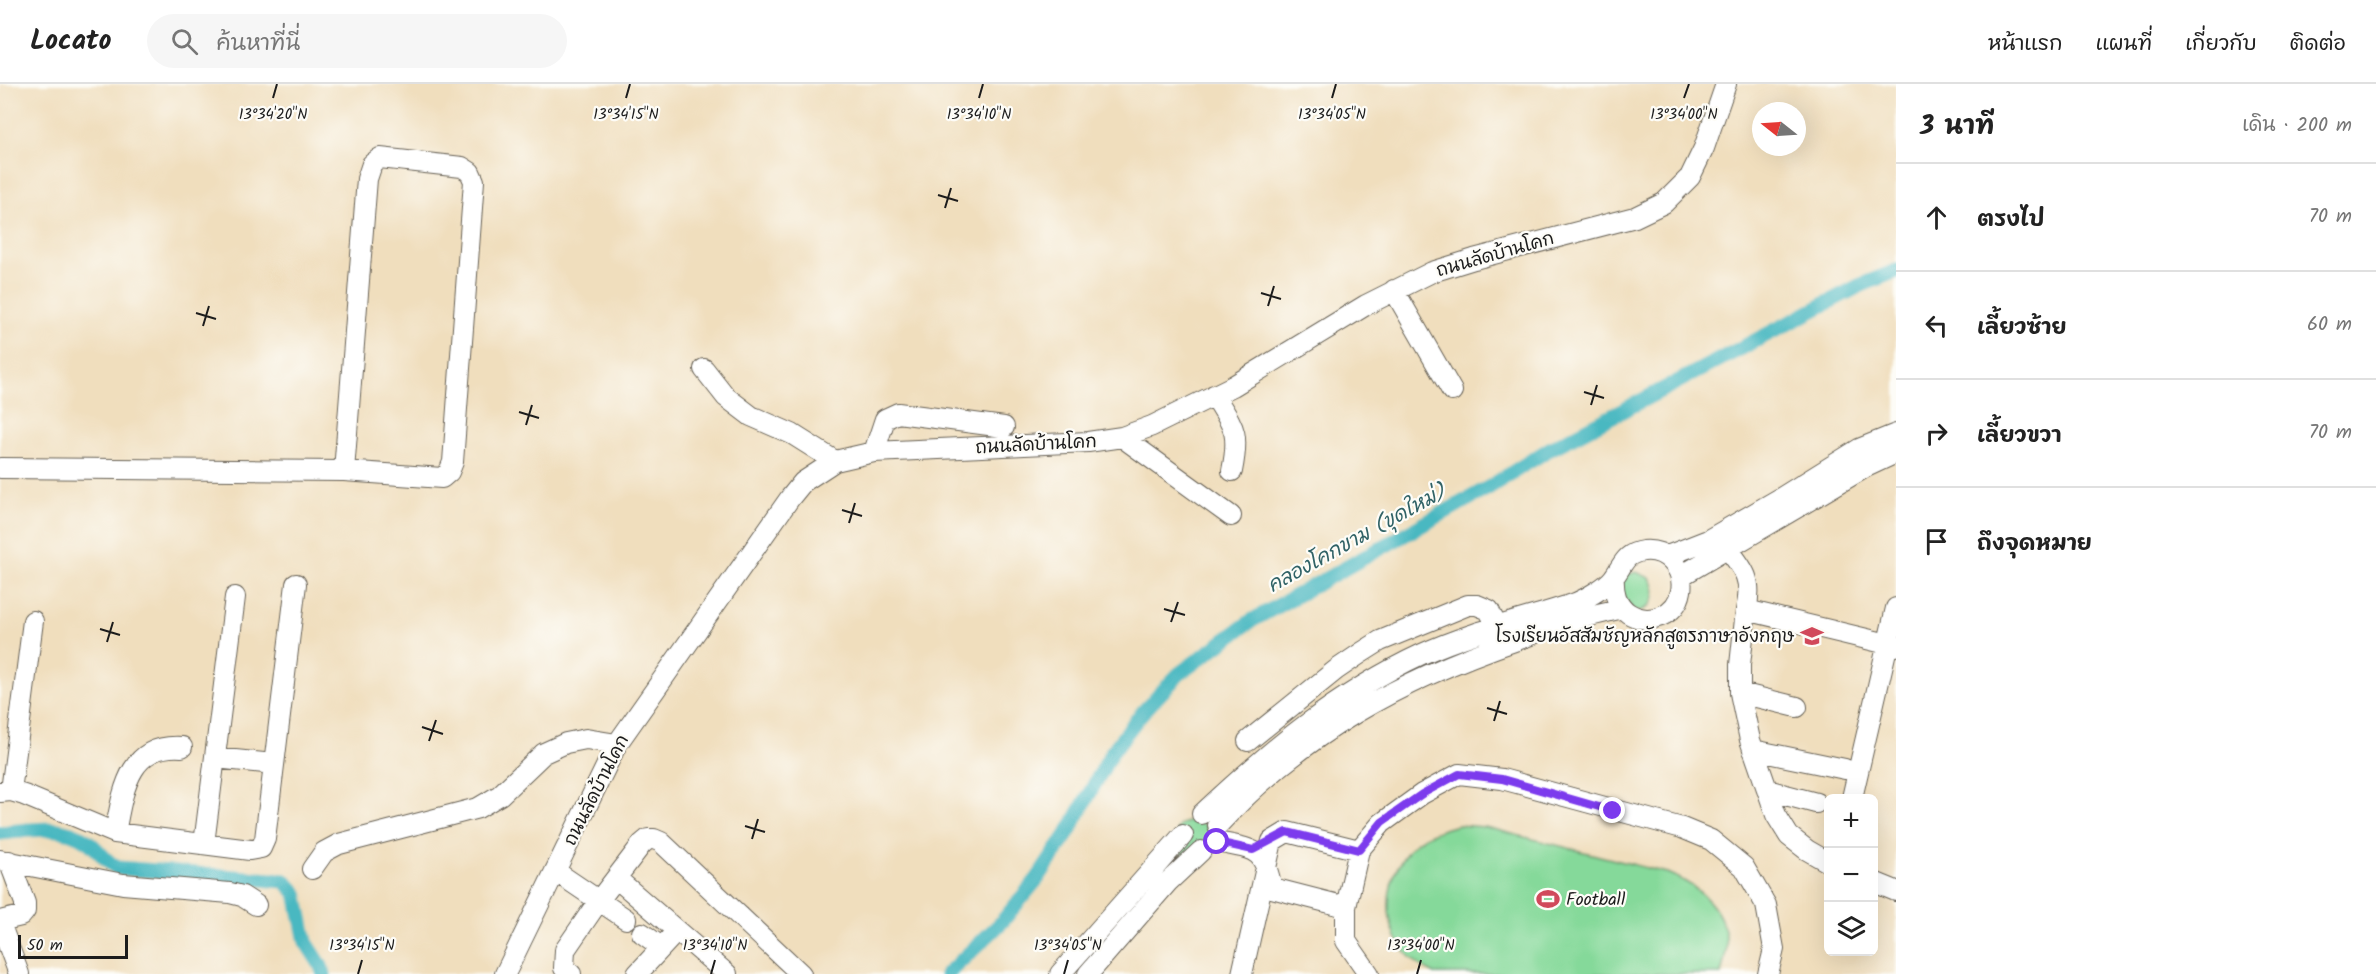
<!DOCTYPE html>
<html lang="th">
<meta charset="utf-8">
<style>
body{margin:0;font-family:Kalam,"Playpen Sans Thai",sans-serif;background:#f6f6f6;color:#222}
.controls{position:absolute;right:18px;bottom:18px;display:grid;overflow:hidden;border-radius:9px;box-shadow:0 6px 24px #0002}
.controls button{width:54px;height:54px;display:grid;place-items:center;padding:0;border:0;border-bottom:2px solid #e0e0e0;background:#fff;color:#222;font:30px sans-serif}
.compass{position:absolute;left:1752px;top:18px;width:54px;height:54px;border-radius:50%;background:#fff;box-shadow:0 6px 24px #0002;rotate:287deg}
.scale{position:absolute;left:18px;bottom:15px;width:110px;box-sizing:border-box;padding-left:6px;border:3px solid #1c1c1c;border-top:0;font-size:16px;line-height:21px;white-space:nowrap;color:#1c1c1c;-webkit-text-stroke:4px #fdfcf7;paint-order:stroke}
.stop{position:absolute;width:18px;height:18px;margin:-14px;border:4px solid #7c3aed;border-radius:50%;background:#fff}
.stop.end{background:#7c3aed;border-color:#fff;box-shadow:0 2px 6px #0008}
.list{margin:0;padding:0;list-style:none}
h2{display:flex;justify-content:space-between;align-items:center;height:78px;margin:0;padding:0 24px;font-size:26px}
h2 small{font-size:20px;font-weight:400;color:#767676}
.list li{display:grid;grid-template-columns:39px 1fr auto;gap:18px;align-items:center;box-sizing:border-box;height:108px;padding:0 24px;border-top:2px solid #e0e0e0}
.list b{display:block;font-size:22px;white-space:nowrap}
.list em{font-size:20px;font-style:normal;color:#767676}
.icon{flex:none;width:33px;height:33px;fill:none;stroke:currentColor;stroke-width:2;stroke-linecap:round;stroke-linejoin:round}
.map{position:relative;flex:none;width:1896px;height:890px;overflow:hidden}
header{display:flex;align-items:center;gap:36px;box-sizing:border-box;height:84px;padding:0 30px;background:#fff;border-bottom:2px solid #e0e0e0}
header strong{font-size:28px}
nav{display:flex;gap:33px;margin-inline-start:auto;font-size:21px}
.search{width:420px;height:54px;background:#f6f6f6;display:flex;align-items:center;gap:15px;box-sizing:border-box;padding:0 21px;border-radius:33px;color:#767676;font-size:22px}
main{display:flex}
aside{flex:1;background:#fff}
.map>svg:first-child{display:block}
.green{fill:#85d99a;stroke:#507a5b;stroke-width:1.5}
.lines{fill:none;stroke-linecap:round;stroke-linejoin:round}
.canal{stroke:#49b8c1;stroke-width:15}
.minor-casing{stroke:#666054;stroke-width:22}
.minor{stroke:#fff;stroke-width:20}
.route{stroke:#7c3aed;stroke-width:8}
.ticks{fill:none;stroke:#1c1c1c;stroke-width:2}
.labels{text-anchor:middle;stroke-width:4.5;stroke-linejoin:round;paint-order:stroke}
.street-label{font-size:18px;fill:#1c1c1c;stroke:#fdfcf7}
.poi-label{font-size:18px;fill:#1c1c1c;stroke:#fdfcf7;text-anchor:end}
.water-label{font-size:20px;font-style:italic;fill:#306266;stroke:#fdfcf7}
.ticks-label{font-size:15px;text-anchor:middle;fill:#1c1c1c;stroke:#fdfcf7;stroke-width:4.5;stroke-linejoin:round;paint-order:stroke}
</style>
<header>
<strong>Locato</strong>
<div class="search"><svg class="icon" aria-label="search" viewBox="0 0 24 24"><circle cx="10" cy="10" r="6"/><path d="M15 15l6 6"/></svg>ค้นหาที่นี่</div>
<nav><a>หน้าแรก</a><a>แผนที่</a><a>เกี่ยวกับ</a><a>ติดต่อ</a></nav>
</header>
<main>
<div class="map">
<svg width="1896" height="890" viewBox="0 0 1896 890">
<rect width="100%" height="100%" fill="#fdfcf7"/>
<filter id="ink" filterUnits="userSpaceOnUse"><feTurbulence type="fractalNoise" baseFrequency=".0167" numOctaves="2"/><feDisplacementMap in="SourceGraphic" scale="12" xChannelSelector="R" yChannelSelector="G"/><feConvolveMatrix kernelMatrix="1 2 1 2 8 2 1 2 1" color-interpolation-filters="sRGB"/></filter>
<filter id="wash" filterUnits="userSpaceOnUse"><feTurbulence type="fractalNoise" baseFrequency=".008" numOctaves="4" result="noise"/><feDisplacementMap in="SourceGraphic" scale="24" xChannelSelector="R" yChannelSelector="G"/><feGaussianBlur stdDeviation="1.35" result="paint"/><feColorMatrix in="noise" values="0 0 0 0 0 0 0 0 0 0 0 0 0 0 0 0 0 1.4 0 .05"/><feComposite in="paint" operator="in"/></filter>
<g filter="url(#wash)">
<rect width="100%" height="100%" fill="#f0debd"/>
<path class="green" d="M1636 488 1650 494C1660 509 1653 526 1635 528L1616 504 1623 492Z
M1194 736C1206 739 1212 746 1211 759L1186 773 1180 769 1177 745 1181 740Z
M1458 741 1485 743 1667 789C1699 801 1730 829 1726 867 1725 874 1723 882 1721 890H1435C1384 868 1375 807 1409 766 1421 751 1440 746 1458 741Z"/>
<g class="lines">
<path class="canal" d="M0 749C29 746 61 739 87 757 99 765 105 778 118 784L285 797 296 809 306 858 320 880 324 890
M947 890 1000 840 1038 794 1068 749 1112 668 1141 630 1179 590 1251 537 1488 404 1548 366 1859 202 1896 187"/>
</g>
</g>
<g filter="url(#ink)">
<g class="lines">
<g class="minor-casing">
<path id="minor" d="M1394 206 1452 307
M704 285 726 313 751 332 792 350 835 377
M1214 311C1234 344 1240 347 1232 387
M1122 353 1231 432
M874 368 885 335 898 329 1004 343
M0 384 344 387 442 394 449 388 453 378 474 97 470 88 462 83 380 74 372 80 367 95 344 387
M1727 464C1745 486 1753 497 1746 526L1896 562
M1667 472 1708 456 1779 415 1859 365 1896 350
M1681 492 1866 383 1896 369
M1746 526 1740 581V609L1750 656 1776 731 1789 752 1807 766 1828 778
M1740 609 1797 623
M1248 657 1336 586 1361 569 1380 557 1468 521H1477L1489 526 1497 543
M1753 666 1845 685
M215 674 274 680
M1767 706 1816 719
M11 707 33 537
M0 708 11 707 24 711 115 749 250 766 261 764 265 755 296 500
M1852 714 1896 524
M1202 730C1269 667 1338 609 1422 570 1470 548 1523 536 1573 520 1584 516 1608 502 1614 493 1624 480 1624 470 1643 467 1666 464 1685 485 1681 507 1677 532 1648 542 1628 529 1616 520 1613 508 1614 493
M1218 741C1303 649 1400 596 1517 556 1537 549 1557 540 1578 535 1592 531 1608 528 1622 524
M115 749C123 708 128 659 182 663
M1217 758C1256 766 1263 763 1272 804L1346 823 1359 766
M204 760 235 513
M0 776 123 800 230 809 242 812 256 821
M312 785 324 768 339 760 478 724 500 711 544 669 566 659 586 655 617 660
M555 787 626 835
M616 794 727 890
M1874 798 1896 807
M1346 823V857L1369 890
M0 837 21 832 25 827V819L9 777
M0 839 19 890
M642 849 661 863
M505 890 617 660 790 414 803 398 835 377 874 368 1088 358 1122 353 1152 342 1233 302 1366 221 1432 188 1474 175 1635 133 1664 119 1690 93 1704 64 1726 0
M571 890 564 884 565 866 600 815 642 760 648 755H654L661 758 801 890
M637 890 677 847
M1060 890 1183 751
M1088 890 1168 798 1201 767
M1242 890 1272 757 1287 748 1359 766 1382 739 1422 710 1459 690 1502 695 1682 744 1711 756 1744 783 1766 821 1774 865 1768 890"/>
</g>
<use href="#minor" class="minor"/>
</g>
</g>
<g class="lines" filter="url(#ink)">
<path class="route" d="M1217 758 1253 766 1287 748 1359 766 1382 738 1422 710 1459 690 1502 695 1613 727"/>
</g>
<path class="ticks" d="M273 14 277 0M626 14 630 0M979 14 983 0M1332 14 1336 0M1684 14 1689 0M938 111 958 117M945 124 951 104M1261 209 1281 215M1268 222 1274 202M196 229 216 235M203 242 209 222M1584 308 1604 314M1591 321 1597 301M519 328 539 334M526 341 532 321M842 426 862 432M849 439 855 419M1164 525 1185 531M1171 538 1178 518M100 545 120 551M107 558 113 538M1487 624 1507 630M1494 637 1500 617M422 643 443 650M429 657 436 636M745 742 765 748M752 755 758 735M358 890 362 876M711 890 715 876M1064 890 1068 876M1417 890 1421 876"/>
<defs>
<g id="school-bare" transform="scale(1.8)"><path d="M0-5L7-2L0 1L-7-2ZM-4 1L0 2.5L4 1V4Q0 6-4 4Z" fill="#d1495b" stroke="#fdfcf7" stroke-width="2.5" paint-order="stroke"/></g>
<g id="stadium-bare" transform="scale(1.8)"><path d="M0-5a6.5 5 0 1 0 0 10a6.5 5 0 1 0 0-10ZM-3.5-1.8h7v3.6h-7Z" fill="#d1495b" stroke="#fdfcf7" stroke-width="2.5" paint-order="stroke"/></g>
</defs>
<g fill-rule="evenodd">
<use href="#school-bare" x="1812" y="552"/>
<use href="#stadium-bare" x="1548" y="815"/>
</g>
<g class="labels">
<g class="street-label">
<text transform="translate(1495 170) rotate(-16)" y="6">ถนนลัดบ้านโคก</text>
<text transform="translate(1036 360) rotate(-3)" y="6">ถนนลัดบ้านโคก</text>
<text transform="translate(596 706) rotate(-63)" y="6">ถนนลัดบ้านโคก</text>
</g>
<g class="poi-label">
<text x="1794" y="558">โรงเรียนอัสสัมชัญหลักสูตรภาษาอังกฤษ</text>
<text x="1566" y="821" text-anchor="start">Football</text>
</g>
<g class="water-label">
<text transform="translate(1356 454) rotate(-29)" y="7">คลองโคกขาม (ขุดใหม่)</text>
</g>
</g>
<g class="ticks-label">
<text x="273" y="35">13°34'20"N</text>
<text x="626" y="35">13°34'15"N</text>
<text x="979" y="35">13°34'10"N</text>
<text x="1332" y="35">13°34'05"N</text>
<text x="1684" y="35">13°34'00"N</text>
<text x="362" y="866">13°34'15"N</text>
<text x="715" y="866">13°34'10"N</text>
<text x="1068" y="866">13°34'05"N</text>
<text x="1421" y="866">13°34'00"N</text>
</g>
</svg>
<div class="controls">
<button>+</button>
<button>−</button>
<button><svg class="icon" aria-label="layers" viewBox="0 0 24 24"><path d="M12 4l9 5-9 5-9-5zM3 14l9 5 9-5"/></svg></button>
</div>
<svg class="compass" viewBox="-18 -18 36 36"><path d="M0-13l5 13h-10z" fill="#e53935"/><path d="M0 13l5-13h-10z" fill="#767676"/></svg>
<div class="scale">50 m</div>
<div class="stop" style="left:1217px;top:758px"></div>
<div class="stop end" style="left:1613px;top:727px"></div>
</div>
<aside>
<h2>3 นาที<small>เดิน · 200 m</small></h2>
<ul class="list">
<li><svg class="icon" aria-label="ahead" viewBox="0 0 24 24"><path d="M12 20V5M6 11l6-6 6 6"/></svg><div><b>ตรงไป</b></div><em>70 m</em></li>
<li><svg class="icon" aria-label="left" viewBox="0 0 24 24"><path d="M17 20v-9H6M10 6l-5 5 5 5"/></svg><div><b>เลี้ยวซ้าย</b></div><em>60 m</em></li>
<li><svg class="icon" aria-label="right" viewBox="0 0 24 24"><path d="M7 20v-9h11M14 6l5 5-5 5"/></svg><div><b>เลี้ยวขวา</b></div><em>70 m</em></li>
<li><svg class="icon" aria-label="arrive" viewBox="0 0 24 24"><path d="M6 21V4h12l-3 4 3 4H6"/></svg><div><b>ถึงจุดหมาย</b></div></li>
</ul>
</aside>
</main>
